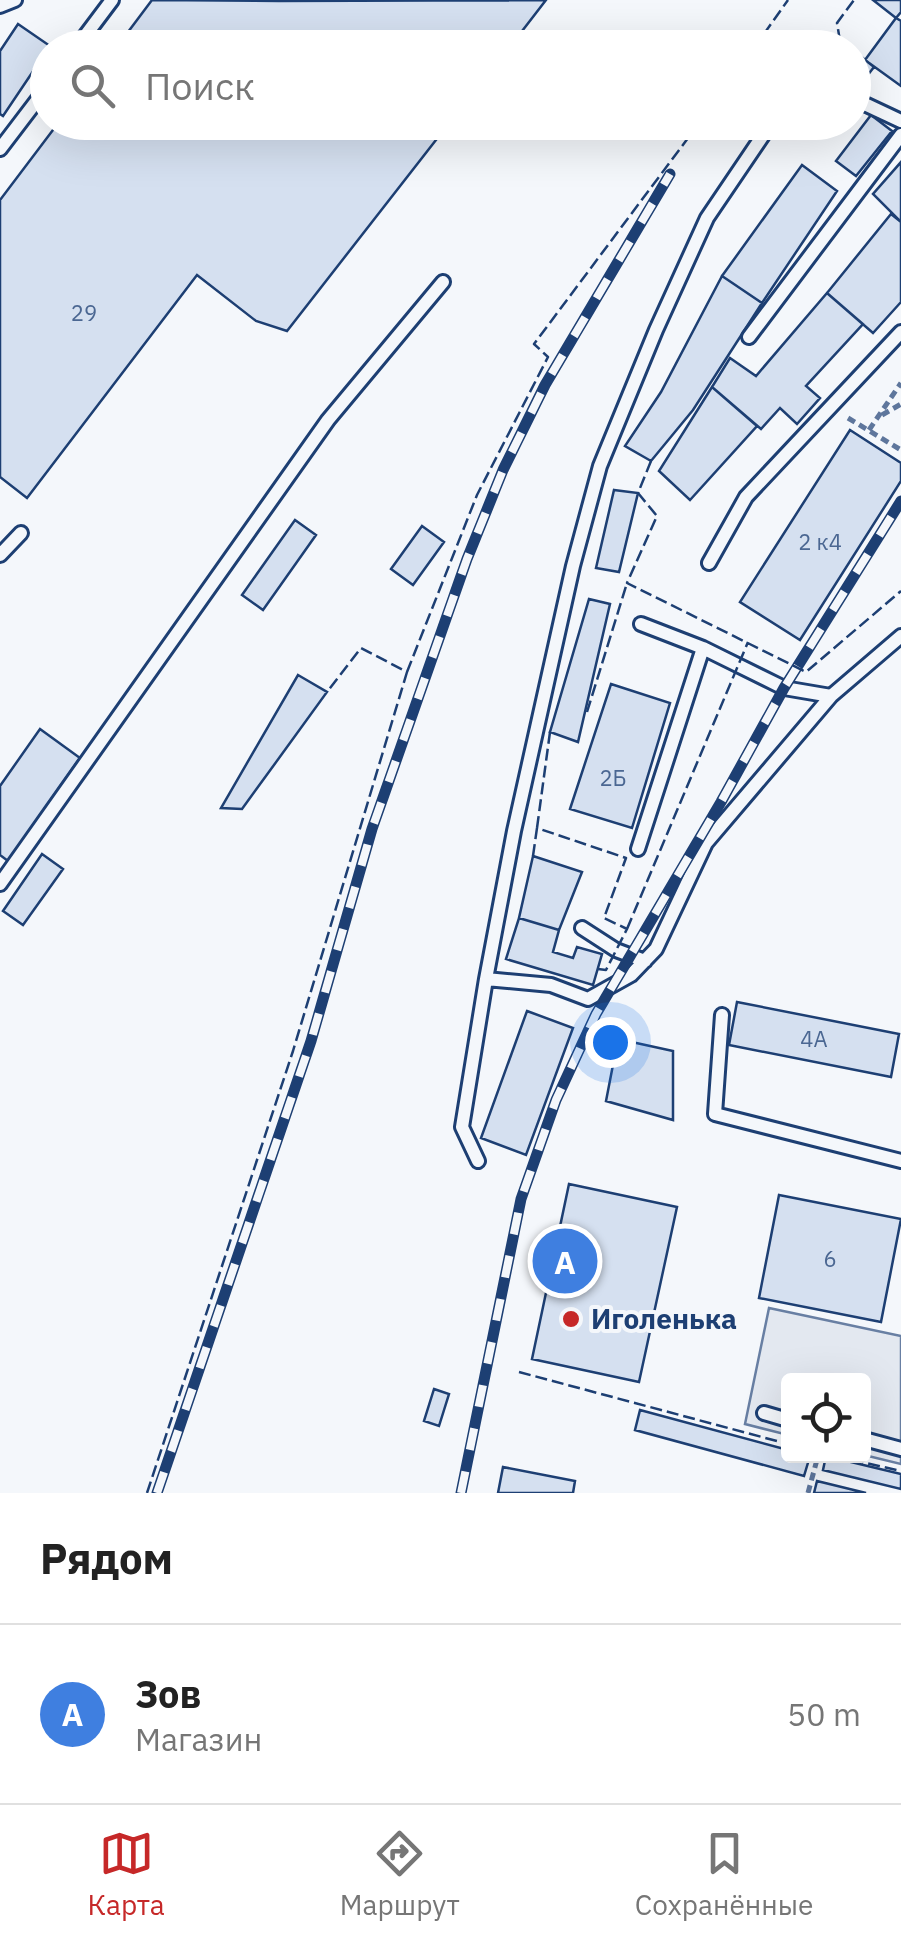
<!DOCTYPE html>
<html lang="ru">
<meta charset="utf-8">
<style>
body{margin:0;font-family:"IBM Plex Sans",sans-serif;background:#f2f2f2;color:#222}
.controls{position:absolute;right:30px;bottom:30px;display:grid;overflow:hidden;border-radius:10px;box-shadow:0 10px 40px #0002}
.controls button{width:90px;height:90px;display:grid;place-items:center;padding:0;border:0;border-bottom:2px solid #e0e0e0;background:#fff;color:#222;font:50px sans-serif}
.you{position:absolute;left:610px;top:1042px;width:35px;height:35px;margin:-25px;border:8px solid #fff;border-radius:50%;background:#1a73e8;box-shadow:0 0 0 15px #1a73e833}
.badge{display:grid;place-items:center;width:65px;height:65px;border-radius:50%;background:#c62828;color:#fff;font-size:32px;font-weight:700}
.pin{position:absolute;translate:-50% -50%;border:5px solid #fff;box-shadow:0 2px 10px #0006}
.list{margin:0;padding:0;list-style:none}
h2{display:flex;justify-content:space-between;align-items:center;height:130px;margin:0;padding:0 40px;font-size:42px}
h2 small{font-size:32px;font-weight:400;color:#767676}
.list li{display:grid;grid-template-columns:65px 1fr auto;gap:30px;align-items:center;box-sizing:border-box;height:180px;padding:0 40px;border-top:2px solid #e0e0e0}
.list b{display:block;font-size:38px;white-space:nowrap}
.list p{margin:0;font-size:32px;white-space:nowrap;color:#767676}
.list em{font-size:32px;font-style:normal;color:#767676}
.icon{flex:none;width:55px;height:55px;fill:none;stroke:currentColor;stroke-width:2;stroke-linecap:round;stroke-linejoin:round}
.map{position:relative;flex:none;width:901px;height:1493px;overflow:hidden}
.search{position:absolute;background:#fff;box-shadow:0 10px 40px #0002;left:30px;right:30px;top:30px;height:110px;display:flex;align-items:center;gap:25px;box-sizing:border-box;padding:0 35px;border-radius:55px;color:#767676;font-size:38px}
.sheet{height:310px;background:#fff}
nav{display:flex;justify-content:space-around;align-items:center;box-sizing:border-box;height:140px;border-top:2px solid #e0e0e0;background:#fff;font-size:28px;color:#767676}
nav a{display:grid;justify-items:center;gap:5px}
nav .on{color:#c62828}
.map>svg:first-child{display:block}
.parking{fill:#e3e8f0;stroke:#687fa3;stroke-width:2.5}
.building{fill:#d5e0f0;stroke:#1d3f73;stroke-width:2.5}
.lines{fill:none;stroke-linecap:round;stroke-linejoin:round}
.service-casing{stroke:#1d3f73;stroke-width:18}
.path{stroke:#5e769c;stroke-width:5;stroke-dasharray:8 5;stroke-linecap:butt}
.service{stroke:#f4f7fb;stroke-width:12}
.rail-casing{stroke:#1d3f73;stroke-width:11}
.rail{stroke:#f4f7fb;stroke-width:8;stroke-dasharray:22;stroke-linecap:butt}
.fence{stroke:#1d3f73;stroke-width:2.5;stroke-dasharray:12 5;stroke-linecap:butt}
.poi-dot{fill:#c62828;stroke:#f4f7fb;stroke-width:4}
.labels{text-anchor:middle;stroke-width:8;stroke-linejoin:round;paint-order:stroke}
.number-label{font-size:22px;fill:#4b6792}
.poi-label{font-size:28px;font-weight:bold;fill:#1d3f73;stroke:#f4f7fb;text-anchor:start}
</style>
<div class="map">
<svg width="901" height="1493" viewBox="0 0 901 1493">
<rect width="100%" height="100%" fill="#f4f7fb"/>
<path class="parking" d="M769 1308 901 1336V1464L864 1455V1380H788V1435L745 1424Z"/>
<path class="building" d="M152 0 279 1 546 0 509 48H116Z
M873 0H901V12L896 18Z
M896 18 901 21V86L865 60Z
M18 24 50 46 3 116 0 114V51Z
M854 51 874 67 857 89 854 87Z
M871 115 892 131 856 176 836 161Z
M59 122H450L287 331 256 321 197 275 27 498 0 477V200Z
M608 122H627L618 137 604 128Z
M901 162V222L873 194Z
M802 165 837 191 762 303 722 276Z
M891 214 901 222V302L873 333 827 293Z
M722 276 762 303 693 410 651 461 625 446 661 392Z
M827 293 863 324 806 386 820 398 797 424 780 408 761 429 712 387 730 358 756 376Z
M712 387 757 426 690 500 659 471Z
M850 430 901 463V481L800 640 740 602Z
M614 490 638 493 619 572 596 568Z
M295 520 316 535 263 610 242 595Z
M422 526 444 542 413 585 391 569Z
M589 599 610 604 578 742 550 732Z
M298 675 327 692 242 809 221 808Z
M611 684 670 703 632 828 570 809Z
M40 729 80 758 8 861 0 855V786Z
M42 854 63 869 23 925 3 911Z
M533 856 582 872 559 930 519 918Z
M519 918 559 930 553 952 573 958 577 947 602 954 593 985 506 959Z
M737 1002 899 1034 891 1077 729 1045Z
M527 1011 573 1028 526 1155 481 1138Z
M618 1039 673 1051V1120L606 1101Z
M569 1184 677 1207 639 1382 532 1359Z
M779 1195 901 1219 881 1322 759 1298Z
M434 1389 449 1394 439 1426 424 1421Z
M640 1410 788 1450V1456H810L804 1476 635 1430Z
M826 1456 901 1474V1489L823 1470Z
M503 1467 575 1481 573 1493H498Z
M817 1481 866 1493H814Z"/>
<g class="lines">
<g class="service-casing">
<path id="service" d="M0 6 15 0
M76 48 112 0
M854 99 901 121
M772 122 707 218 656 330 600 466 573 566 514 831 486 979 551 985 588 999 631 975 656 949 706 843 831 696
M0 149 48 86
M749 337 901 135
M0 555 21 533
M709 563 746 497 901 332
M641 624 703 648 784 688 831 696 901 636
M638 849 703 648
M0 884 328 420 443 282
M582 928 616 950 645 961
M722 1015 715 1114 901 1161
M478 1161 462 1127 486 979
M764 1413 788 1420
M864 1439 901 1449"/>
</g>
<path class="path" d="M882 415 901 404
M848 418 901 450
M869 430 901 383
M808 1493 818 1456"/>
<use href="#service" class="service"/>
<g class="rail-casing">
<path id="rail" d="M157 1493 311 1041 372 829 467 559 503 470 545 385 670 174
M461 1493 521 1199 556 1100 596 1014 721 802 784 688 901 501"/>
</g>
<use href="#rail" class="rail"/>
<path class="fence" d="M840 41 837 23 854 0
M754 48 788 0
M651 461 638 493 657 516 627 583 806 672 901 591
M407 672 477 495 548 357 534 344 700 122
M587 712 627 583
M537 828 550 732 555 734
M533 856 537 828 626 858 604 918 627 929 606 970 598 969
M627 929 748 642
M519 1372 788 1444
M835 1456 901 1471
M147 1493 293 1051 407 672 361 648 327 692"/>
</g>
<circle class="poi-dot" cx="571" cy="1319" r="10"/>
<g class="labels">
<g class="number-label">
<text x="84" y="321">29</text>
<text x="820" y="550">2 к4</text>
<text x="613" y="786">2Б</text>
<text x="814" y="1047">4А</text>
<text x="830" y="1267">6</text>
</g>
<g class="poi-label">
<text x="591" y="1329">Иголенька</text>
</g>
</g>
</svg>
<div class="controls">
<button><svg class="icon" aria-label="locate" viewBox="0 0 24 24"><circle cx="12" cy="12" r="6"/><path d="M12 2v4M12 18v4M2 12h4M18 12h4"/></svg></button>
</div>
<div class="you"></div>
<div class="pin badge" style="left:565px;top:1261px;background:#3f7fe0">A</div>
<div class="search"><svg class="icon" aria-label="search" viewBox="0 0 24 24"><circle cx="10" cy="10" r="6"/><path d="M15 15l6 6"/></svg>Поиск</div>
</div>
<section class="sheet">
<h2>Рядом<small></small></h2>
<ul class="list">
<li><span class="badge" style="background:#3f7fe0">A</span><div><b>Зов</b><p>Магазин</p></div><em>50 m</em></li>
</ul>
</section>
<nav>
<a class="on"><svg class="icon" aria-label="map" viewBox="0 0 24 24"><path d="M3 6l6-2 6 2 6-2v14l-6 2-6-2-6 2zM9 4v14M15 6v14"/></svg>Карта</a>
<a><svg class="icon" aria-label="directions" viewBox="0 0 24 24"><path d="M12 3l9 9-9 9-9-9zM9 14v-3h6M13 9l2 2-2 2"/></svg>Маршрут</a>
<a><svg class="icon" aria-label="saved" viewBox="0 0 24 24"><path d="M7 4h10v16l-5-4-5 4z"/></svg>Сохранённые</a>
</nav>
